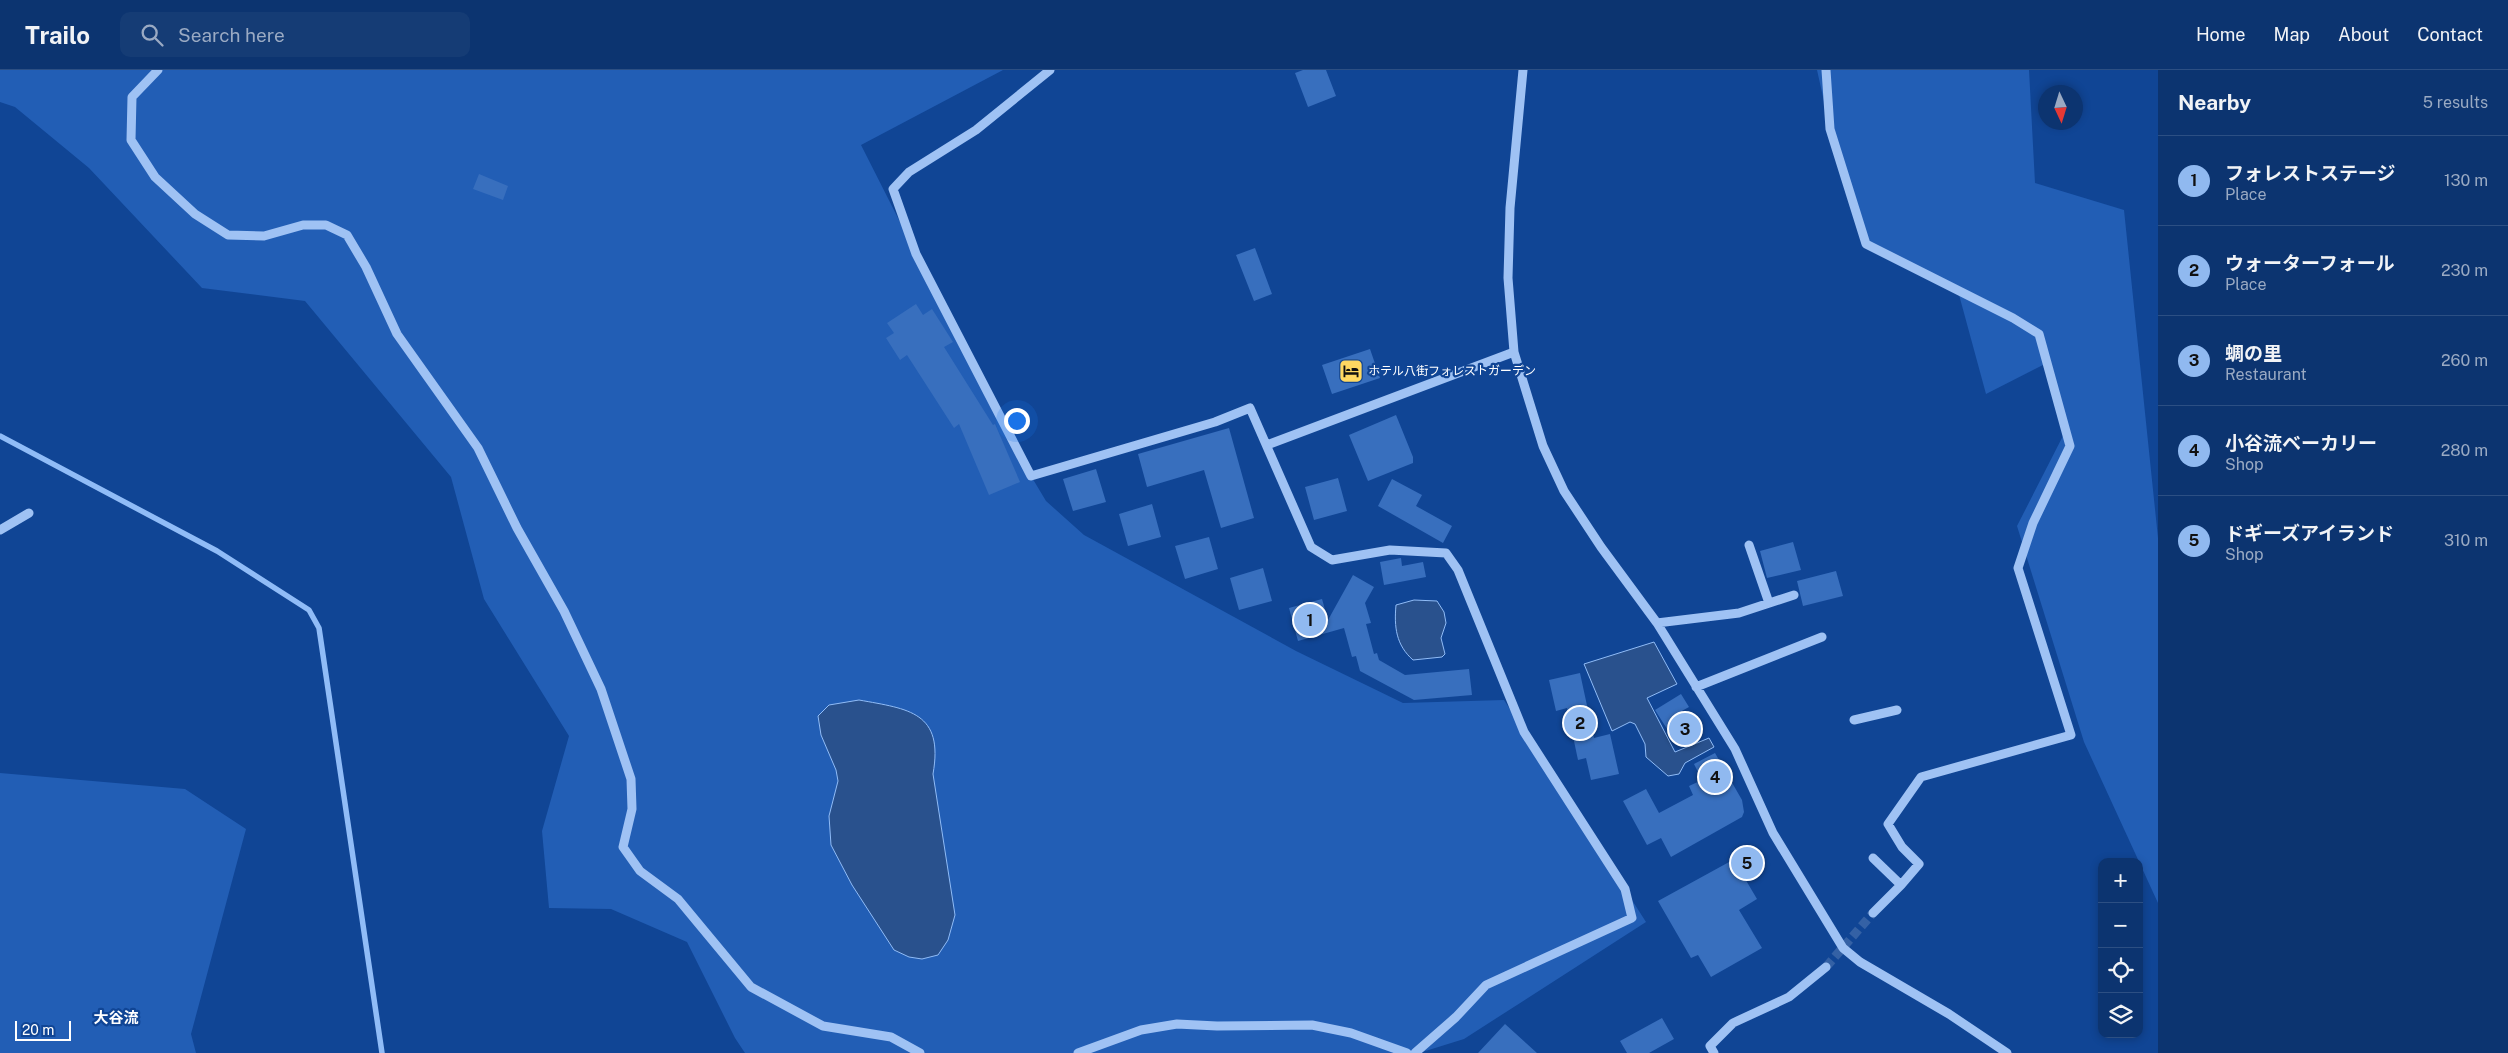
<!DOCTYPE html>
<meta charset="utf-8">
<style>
body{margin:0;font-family:"Public Sans","Noto Sans JP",sans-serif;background:#153c75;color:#f1f3f6}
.controls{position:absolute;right:15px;bottom:15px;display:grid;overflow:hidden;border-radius:10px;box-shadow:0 2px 8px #0003}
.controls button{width:45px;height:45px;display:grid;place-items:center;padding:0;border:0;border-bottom:1px solid #2c4f83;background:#0c3470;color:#f1f3f6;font:25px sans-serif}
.compass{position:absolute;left:2038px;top:15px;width:45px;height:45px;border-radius:50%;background:#0c3470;box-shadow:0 2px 8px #0003;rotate:176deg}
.scale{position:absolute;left:15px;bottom:12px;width:56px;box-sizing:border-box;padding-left:5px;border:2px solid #fff;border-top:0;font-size:14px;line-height:18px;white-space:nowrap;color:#fff;-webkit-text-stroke:4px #104595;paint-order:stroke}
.you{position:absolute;left:1016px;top:350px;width:18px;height:18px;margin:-12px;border:4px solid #fff;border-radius:50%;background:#1a73e8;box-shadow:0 0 0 8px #1a73e833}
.badge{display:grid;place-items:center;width:32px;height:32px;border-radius:50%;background:#90b9f0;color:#111;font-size:16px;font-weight:700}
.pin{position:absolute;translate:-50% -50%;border:2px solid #fff;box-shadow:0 1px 5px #0006}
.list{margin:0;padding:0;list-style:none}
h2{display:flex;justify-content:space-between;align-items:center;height:65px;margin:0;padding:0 20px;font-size:21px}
h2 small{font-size:16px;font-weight:400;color:#9aaac3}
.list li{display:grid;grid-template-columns:32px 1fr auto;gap:15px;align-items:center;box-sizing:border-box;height:90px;padding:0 20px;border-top:1px solid #2c4f83}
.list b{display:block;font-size:19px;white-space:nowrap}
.list p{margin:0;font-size:16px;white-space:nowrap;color:#9aaac3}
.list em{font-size:16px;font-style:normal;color:#9aaac3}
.icon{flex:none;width:28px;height:28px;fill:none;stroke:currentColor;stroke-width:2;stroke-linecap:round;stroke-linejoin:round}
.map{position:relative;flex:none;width:2158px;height:983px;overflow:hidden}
header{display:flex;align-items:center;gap:30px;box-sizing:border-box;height:70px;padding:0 25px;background:#0c3470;border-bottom:1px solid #2c4f83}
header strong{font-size:24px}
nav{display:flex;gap:28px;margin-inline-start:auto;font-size:18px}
.search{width:350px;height:45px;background:#153c75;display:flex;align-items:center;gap:12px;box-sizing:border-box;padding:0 18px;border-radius:10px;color:#9aaac3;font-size:19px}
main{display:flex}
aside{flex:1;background:#0c3470}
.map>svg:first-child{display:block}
.green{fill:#225eb5}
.water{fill:#29518d;stroke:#90bcf7}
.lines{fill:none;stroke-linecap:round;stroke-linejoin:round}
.stream{stroke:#90bcf7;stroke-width:5.5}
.building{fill:#386fbe}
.minor-tunnel{stroke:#3461a5;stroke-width:9;stroke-dasharray:9 4.5;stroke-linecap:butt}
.minor{stroke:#9fc2f4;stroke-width:9}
.labels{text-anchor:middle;stroke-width:4.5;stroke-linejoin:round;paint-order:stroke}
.poi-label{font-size:12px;fill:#fff;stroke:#104595;text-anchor:start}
.quarter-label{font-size:15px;font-weight:bold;fill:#fff;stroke:#104595}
</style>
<header>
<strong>Trailo</strong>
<div class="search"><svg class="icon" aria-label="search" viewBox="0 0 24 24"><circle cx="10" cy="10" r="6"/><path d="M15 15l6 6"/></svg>Search here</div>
<nav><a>Home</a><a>Map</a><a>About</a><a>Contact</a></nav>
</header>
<main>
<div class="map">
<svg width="2158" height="983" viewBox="0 0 2158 983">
<rect width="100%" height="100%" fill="#104595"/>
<path class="green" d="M0 0H1003L861 75 1016 381 1046 431 1084 465 1296 581 1403 633 1504 630 1646 852 1464 969 1419 983H745L735 968 687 872 611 839 549 838 542 761 569 666 484 529 451 407 305 231 202 218 89 98 15 37 0 32Z
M1817 0H2029L2035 113 2124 140 2158 468V833L2084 672 2017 456 2066 360 2045 294 1986 324 1958 221 1866 174 1839 99Z
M0 703 185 719 246 759 191 964 196 983H0Z"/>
<path class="water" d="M1414 530 1437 531 1444 542 1446 553 1441 568 1445 584 1442 587 1413 590C1396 575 1394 557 1396 535Z
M1654 572 1677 614 1647 628 1675 682 1709 668 1714 677 1685 693 1679 704 1668 706 1646 687 1645 674 1635 654 1630 652 1612 661 1584 594Z
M859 630C909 639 944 642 933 704L955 845 948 870 938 885 922 889 909 887 894 880 852 815 831 775 829 746 838 711 836 700 821 665 818 646 829 635Z"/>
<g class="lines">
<path class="stream" d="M0 366 217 481 309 540 319 558 382 983"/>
</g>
<path class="building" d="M1303 0H1326L1336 26 1308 37 1295 3Z
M479 104 508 116 503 130 473 119Z
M1255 178 1272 224 1254 231 1236 185Z
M916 234 923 245 932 239 953 272 944 277 993 355 995 354 1020 412 989 425 959 354 954 358 907 285 900 290 886 268 894 263 887 253Z
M1370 279 1380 308 1332 324 1322 295Z
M1396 345 1413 387V393L1368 411 1349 365Z
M1229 358 1254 448 1221 458 1204 400 1147 417 1138 384Z
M1096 399 1106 432 1073 441 1063 409Z
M1338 408 1347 441 1314 450 1305 417Z
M1392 409 1422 425 1416 436 1452 456 1443 473 1378 436Z
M1152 434 1161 467 1128 476 1119 444Z
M1209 467 1218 499 1185 509 1175 476Z
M1793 472 1801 500 1767 508 1760 481Z
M1401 488 1402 496 1423 492 1426 507 1384 515 1380 492Z
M1263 498 1272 531 1239 540 1230 508Z
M1836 501 1843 526 1803 536 1797 511Z
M1353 505 1374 517 1365 533 1371 553 1366 554 1374 584 1377 583 1379 590 1405 605 1469 599 1472 625 1414 630 1360 601 1356 586 1352 587 1344 558 1298 571 1289 538 1322 529 1328 550Z
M1580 603 1594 668 1610 664 1619 704 1591 710 1586 688 1578 690 1567 638 1556 641 1549 610Z
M1681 624 1689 637 1680 642 1693 663 1676 673 1655 640Z
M1715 683 1742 730 1744 742 1742 747 1671 787 1661 768 1647 775 1623 731 1646 719 1659 743 1693 725 1689 716 1702 710 1694 694Z
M1751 780 1761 798 1744 807 1757 829 1739 840 1762 878 1711 907 1698 885 1691 888 1658 831Z
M1662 948 1674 969 1649 983H1627L1620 971Z
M1505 954 1537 983H1478Z"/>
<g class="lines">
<path class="minor-tunnel" d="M1826 897 1873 843"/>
<path class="minor" d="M158 0 132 27 131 70 155 107 195 144 228 165 264 166 303 155H326L347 165 366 197 397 264 478 378 517 458 564 541 601 619 631 709 632 739 623 777 640 801 678 829 751 917 823 956 891 967 920 983
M1050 0 976 60 909 102 893 119 916 184 1031 406 1215 352 1250 338 1311 477 1332 490 1390 480 1446 483 1458 500 1524 662 1625 819 1632 848 1486 915 1456 947 1415 983
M1523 0 1510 138 1508 208 1514 282 1543 376 1564 421 1601 477 1657 553 1735 679 1773 763 1843 878 1860 892 1949 944 2007 983
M1826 0 1830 59 1866 174 2013 248 2039 264 2070 376 2033 453 2018 498 2071 665 1921 707 1888 754 1902 777 1919 794 1901 815
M1267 375 1514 282
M0 460 29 443
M1749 475 1769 533
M1657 553 1739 543 1794 525
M1696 617 1822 567
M1854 650 1897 640
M1873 788 1901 815 1873 843
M1078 983 1141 960 1177 954 1217 956 1312 955 1351 963 1407 983
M1714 983 1710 976 1733 953 1789 927 1826 897"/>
</g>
<defs>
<g id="hotel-square" transform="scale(1.25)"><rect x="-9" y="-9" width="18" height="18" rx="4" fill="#ffd861" stroke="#104595"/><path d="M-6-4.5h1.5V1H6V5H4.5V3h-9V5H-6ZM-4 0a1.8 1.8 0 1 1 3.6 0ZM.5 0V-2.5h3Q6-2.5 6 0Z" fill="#111"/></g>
</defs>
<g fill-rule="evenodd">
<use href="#hotel-square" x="1351" y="301"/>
</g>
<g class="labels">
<g class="poi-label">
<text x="1368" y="305">ホテル八街フォレストガーデン</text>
</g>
<g class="quarter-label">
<text x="116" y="953">大谷流</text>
</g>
</g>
</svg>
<div class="controls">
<button>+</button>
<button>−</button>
<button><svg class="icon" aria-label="locate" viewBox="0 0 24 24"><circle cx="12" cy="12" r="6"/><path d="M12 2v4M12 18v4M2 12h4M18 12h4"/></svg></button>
<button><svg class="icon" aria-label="layers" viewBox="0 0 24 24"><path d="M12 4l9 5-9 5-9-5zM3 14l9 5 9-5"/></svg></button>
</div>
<svg class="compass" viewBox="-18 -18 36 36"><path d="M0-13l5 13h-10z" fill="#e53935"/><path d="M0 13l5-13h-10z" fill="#9aaac3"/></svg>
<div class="scale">20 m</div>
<div class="you"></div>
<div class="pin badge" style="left:1310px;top:550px">1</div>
<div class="pin badge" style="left:1580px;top:653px">2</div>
<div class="pin badge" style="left:1685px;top:659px">3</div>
<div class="pin badge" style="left:1715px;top:707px">4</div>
<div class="pin badge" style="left:1747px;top:793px">5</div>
</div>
<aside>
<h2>Nearby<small>5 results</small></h2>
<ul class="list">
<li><span class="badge">1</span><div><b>フォレストステージ</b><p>Place</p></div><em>130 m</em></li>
<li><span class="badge">2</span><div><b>ウォーターフォール</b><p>Place</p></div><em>230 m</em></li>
<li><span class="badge">3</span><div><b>蜩の里</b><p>Restaurant</p></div><em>260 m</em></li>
<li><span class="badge">4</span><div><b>小谷流ベーカリー</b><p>Shop</p></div><em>280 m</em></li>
<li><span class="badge">5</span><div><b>ドギーズアイランド</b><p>Shop</p></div><em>310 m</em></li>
</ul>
</aside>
</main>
